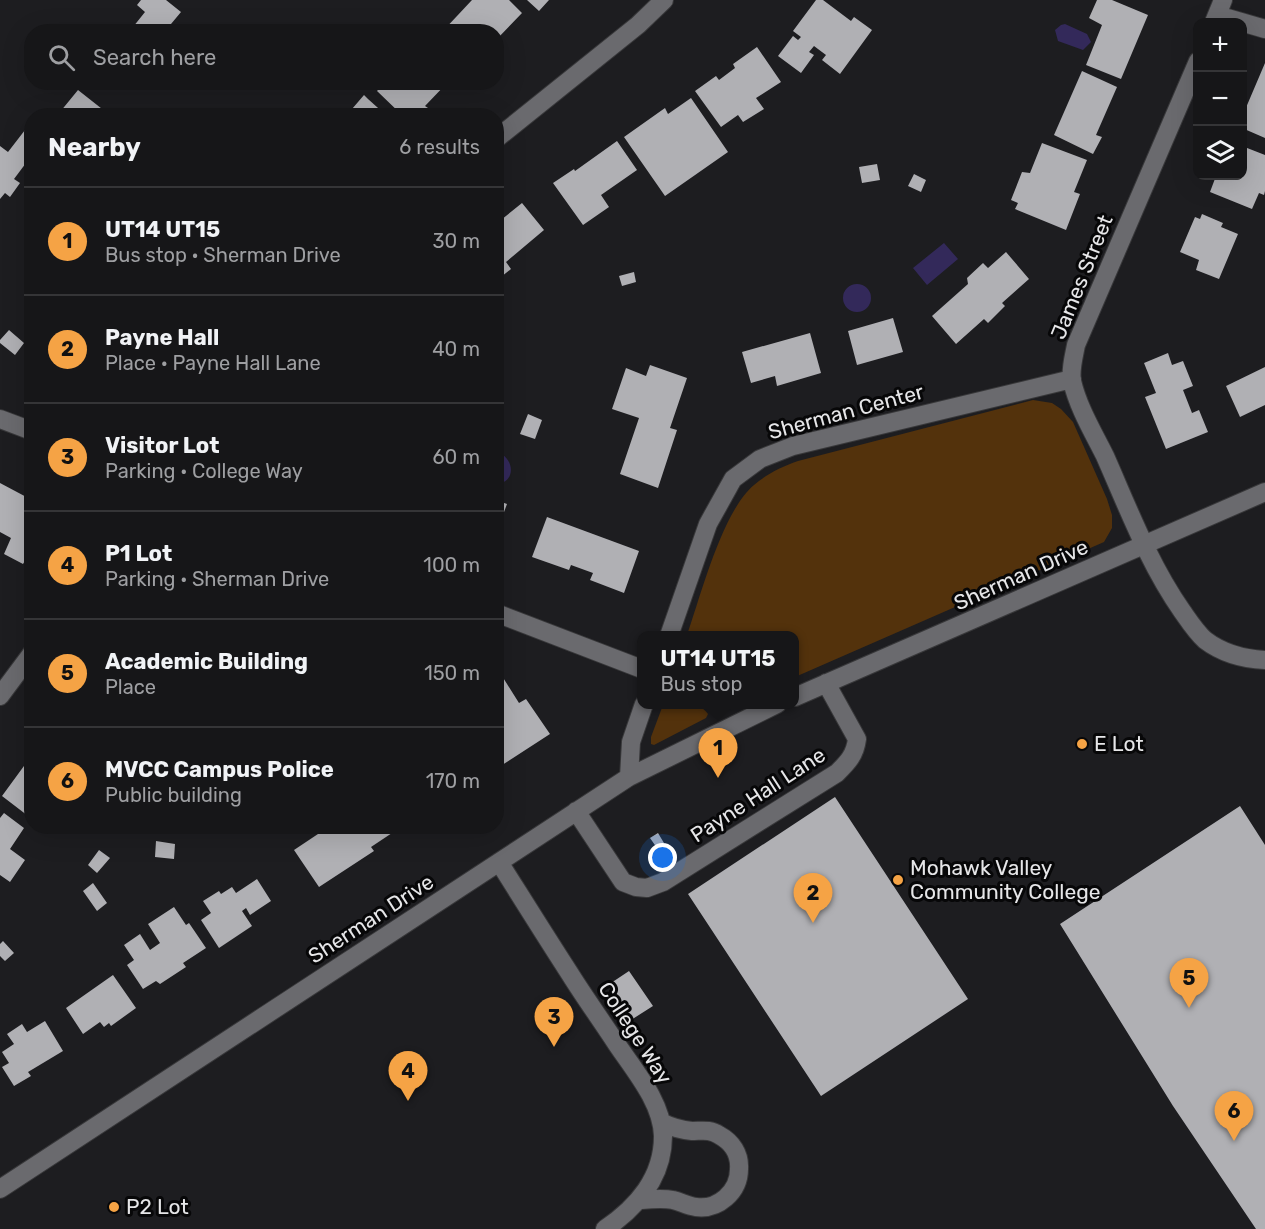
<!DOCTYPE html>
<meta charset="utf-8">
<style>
body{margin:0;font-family:Rubik,sans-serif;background:#232325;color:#f1f3f6}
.controls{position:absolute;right:18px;top:18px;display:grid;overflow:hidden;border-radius:12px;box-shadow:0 6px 24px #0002}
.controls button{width:54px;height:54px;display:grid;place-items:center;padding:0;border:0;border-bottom:2px solid #353537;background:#161618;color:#f1f3f6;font:30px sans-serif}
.you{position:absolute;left:663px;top:858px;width:21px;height:21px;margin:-15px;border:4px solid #fff;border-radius:50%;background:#1a73e8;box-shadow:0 0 0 9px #1a73e833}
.badge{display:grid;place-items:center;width:39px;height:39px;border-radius:50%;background:#f5a345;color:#111;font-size:20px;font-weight:700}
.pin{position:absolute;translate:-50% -50px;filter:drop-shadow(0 2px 3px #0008)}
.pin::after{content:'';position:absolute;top:32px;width:21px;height:18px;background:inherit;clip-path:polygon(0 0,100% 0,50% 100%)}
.popup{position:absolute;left:637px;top:631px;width:162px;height:78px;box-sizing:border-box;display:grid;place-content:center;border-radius:12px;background:#161618;filter:drop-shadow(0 2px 4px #0005);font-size:20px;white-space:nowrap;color:#9e9fa2}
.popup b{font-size:22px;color:#f1f3f6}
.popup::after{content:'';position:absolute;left:50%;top:100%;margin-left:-12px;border:12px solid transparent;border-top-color:#161618}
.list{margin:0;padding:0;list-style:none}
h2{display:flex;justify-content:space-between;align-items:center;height:78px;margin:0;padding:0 24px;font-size:26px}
h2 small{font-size:20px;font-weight:400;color:#9e9fa2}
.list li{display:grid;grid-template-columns:39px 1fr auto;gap:18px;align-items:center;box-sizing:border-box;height:108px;padding:0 24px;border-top:2px solid #353537}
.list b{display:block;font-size:22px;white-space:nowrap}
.list p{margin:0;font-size:20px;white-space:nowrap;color:#9e9fa2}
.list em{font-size:20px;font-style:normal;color:#9e9fa2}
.icon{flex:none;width:33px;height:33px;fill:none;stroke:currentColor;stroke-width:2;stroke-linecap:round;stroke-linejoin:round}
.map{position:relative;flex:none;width:1265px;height:1229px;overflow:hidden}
.search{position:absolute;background:#161618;box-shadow:0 6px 24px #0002;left:24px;top:24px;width:480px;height:66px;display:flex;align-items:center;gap:15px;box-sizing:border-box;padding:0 21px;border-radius:24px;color:#9e9fa2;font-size:22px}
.panel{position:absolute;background:#161618;box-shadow:0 6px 24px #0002;left:24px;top:108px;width:480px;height:726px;border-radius:24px}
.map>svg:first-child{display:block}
.green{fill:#53320c}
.water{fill:#33295a}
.building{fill:#b0b0b4}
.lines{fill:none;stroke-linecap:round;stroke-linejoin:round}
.street-casing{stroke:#38383a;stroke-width:20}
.street{stroke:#6a6a6e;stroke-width:18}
.poi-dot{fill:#f5a345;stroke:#070708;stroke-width:2}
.labels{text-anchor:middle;stroke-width:6;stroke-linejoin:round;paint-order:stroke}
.street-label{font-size:21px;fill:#e6e6e8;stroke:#070708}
.poi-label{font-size:21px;fill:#e6e6e8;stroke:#070708;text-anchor:start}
</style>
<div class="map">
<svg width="1265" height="1229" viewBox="0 0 1265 1229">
<rect width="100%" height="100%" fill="#1d1d20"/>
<path class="green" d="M1033 400 1052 403 1061 409 1073 422 1107 499 1112 515V528L1104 542 795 677V636L687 635C701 595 722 512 754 485 767 474 781 467 798 461Z
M663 705C677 704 699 700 708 714L706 718 654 745 651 744V737Z"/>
<path class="water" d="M1065 24 1087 34 1091 42 1083 50 1058 41 1055 30 1061 25Z
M944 243 958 259 927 285 913 268Z
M843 298a14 14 0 1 1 28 0a14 14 0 1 1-28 0Z
M497 452C514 457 517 482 497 484Z"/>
<path class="building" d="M141 0H166L181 12 166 30 168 32H129L145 12 137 5Z
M472 0H509L522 13 496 40V32H442Z
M527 0H549L539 11Z
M816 0H823L851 21 854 17 872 30 840 74 822 60 826 55 814 46 809 52 814 55 801 73 778 56 793 36 798 40 801 37 793 31Z
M1097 0H1112L1148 15 1121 79 1086 65 1102 25 1089 18Z
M757 47 781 82 756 98 764 109 743 122 738 115 721 127 695 91 716 76 719 80 735 68 733 64Z
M1265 63V138L1242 128V117Z
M1082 71 1117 87 1096 135 1102 137 1093 154 1054 135Z
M385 82H448L425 106 428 108 421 116H403L377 91Z
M78 90 111 116H64L60 112Z
M364 95 368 99 387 116H346Z
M691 98 728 152 665 196 624 137 665 108 668 114Z
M25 130 32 135V155L14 179 20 183 10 197 5 193 0 199V146L8 152Z
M617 141 637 170 601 195 609 207 583 225 553 183 574 169 575 171Z
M1042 143 1087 160 1074 192 1080 194 1066 230 1015 209 1018 203 1011 200 1022 172 1030 173Z
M1242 146 1265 155V191L1264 195 1259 193 1252 209 1210 192 1216 176H1242Z
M877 164 880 180 862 183 859 167Z
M914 174 926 180 921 192 908 186Z
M522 203 544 230 506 262 511 269 496 281V224Z
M1202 214 1223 223 1221 227 1238 234 1219 279 1196 270 1199 260 1180 252 1195 217 1200 219Z
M1006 252 1029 279 1002 303 1005 306 988 323 984 319 956 344 932 316 968 284 967 278 983 263 988 268Z
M634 272 636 282 622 286 619 276Z
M893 318 903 352 857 365 848 331Z
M9 330 24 343 15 355 0 343V340Z
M810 333 821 373 777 386 775 376 751 383 742 352Z
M1168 353 1172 365 1183 361 1193 386 1183 390 1192 413 1199 410 1208 432 1166 449 1145 397 1156 393 1144 363Z
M650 365 687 378 670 428 677 430 658 488 620 474 639 418 612 409 626 368 646 376Z
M1265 367V405L1240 417 1226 386Z
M528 414 542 420 535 439 520 434Z
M0 483 32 500V549L23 564 4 554 11 538 0 532Z
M496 500 507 504 497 531H496Z
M547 517 639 551 624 593 590 580 593 573 571 565 569 570 532 557Z
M502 676 519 703 526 699 550 734 496 769V680Z
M32 755V819L2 796Z
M835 797 968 999 821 1096 688 894Z
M1240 806 1265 845V1229H1256L1173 1106 1060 924Z
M4 813 24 828 10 849 25 860 10 882 0 875V818Z
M330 826H388L392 833 371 847 374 851 319 887 294 850Z
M658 833 664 843 657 848 650 838Z
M156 841 175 844 174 859 155 857Z
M99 850 110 858 97 873 88 865Z
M257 879 271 901 250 915 246 908 242 911 252 926 219 948 201 920 211 913 203 901 219 891 221 894 232 887 236 893Z
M93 883 107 903 97 911 83 891Z
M174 907 186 925 189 923 206 948 183 963 186 967 160 984 156 981 143 989 127 965 134 960 124 945 140 934 150 950 160 943 148 924Z
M3 941 14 953 5 961 0 956V944Z
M629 971 653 1006 631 1020 608 985Z
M113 975 136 1008 111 1026 109 1023 104 1027 100 1022 83 1034 66 1008Z
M45 1021 63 1051 28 1072 31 1076 14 1086 2 1067 9 1063 2 1052 14 1044 7 1034 22 1024 27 1032Z"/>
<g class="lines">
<g class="street-casing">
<path id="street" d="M1217 15 1265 29
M1214 22 1223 0
M1198 61 1076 345C1074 356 1070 369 1072 381 1078 407 1093 432 1105 456 1128 508 1149 564 1182 611 1189 621 1196 632 1205 640 1222 653 1245 659 1265 660
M496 139 638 25 664 0
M0 419 32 431
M496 613 642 669
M669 636 708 524 733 479 760 459 793 446 1072 379
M0 696 32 653
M795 697 1265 492
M629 777 631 742 644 704
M576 811 623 882 636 887 647 888 663 882 837 773C848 762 855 755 857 739L826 683
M499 862C523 900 546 937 570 974 585 998 601 1020 616 1043 634 1070 662 1102 663 1136 663 1178 637 1207 605 1229
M0 1189 629 777 777 704
M641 1200C652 1199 663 1198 673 1200 681 1202 688 1206 696 1207 718 1210 739 1192 739 1169 740 1154 732 1142 719 1135 710 1129 702 1131 692 1131 681 1130 671 1127 661 1122"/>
</g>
<use href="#street" class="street"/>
</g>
<g class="poi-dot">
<circle cx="1082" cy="744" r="6"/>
<circle cx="898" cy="880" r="6"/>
<circle cx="114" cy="1207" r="6"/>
</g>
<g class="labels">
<g class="street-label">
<text transform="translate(1082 277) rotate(-68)" y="7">James Street</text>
<text transform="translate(846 412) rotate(-15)" y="7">Sherman Center</text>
<text transform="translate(1021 575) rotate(-24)" y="7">Sherman Drive</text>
<text transform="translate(758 795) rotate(-33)" y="7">Payne Hall Lane</text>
<text transform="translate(371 919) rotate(-33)" y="7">Sherman Drive</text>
<text transform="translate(635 1033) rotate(57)" y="7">College Way</text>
</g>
<g class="poi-label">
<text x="1094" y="751">E Lot</text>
<text x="910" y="875">Mohawk Valley<tspan x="910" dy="24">Community College</tspan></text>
<text x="126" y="1214">P2 Lot</text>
</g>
</g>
</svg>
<div class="controls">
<button>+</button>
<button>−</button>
<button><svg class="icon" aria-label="layers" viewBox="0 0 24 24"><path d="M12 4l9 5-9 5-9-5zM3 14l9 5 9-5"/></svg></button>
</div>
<div class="you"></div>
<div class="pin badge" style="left:718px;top:778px">1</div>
<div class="popup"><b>UT14 UT15</b>Bus stop</div>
<div class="pin badge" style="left:813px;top:923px">2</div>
<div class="pin badge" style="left:554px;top:1047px">3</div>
<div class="pin badge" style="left:408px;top:1101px">4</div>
<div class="pin badge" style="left:1189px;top:1008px">5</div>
<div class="pin badge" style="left:1234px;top:1141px">6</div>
<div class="search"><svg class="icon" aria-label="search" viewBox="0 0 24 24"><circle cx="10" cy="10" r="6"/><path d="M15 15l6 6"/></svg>Search here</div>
<section class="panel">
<h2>Nearby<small>6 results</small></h2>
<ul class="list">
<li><span class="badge">1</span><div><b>UT14 UT15</b><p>Bus stop · Sherman Drive</p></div><em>30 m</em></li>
<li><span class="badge">2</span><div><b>Payne Hall</b><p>Place · Payne Hall Lane</p></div><em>40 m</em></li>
<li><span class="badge">3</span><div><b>Visitor Lot</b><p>Parking · College Way</p></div><em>60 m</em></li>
<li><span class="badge">4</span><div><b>P1 Lot</b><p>Parking · Sherman Drive</p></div><em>100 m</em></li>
<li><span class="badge">5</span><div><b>Academic Building</b><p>Place</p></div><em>150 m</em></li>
<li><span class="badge">6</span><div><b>MVCC Campus Police</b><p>Public building</p></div><em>170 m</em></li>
</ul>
</section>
</div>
